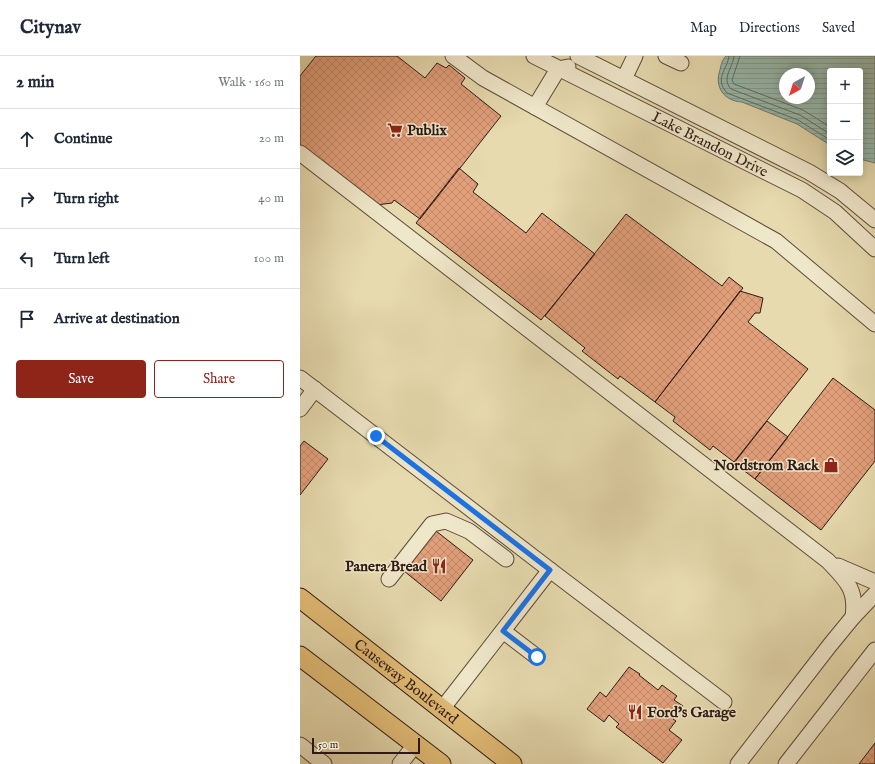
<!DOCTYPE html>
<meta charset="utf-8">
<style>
body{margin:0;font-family:"IM FELL English",serif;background:#f2f2f3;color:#1f2937}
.controls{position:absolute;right:12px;top:12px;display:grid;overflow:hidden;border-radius:4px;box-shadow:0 2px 10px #0003}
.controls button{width:36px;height:36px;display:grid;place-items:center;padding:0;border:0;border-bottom:1px solid #e0e1e3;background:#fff;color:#1f2937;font:20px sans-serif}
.compass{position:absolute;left:479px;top:12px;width:36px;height:36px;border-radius:50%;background:#fff;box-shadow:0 2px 10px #0003;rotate:219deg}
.scale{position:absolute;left:12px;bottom:10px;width:108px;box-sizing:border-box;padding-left:4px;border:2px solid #2f1b14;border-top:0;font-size:11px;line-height:14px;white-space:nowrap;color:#2f1b14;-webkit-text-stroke:3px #efe7ca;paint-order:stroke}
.stop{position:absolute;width:12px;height:12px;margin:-9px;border:3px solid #1a73e8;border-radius:50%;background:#fff}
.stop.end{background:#1a73e8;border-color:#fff;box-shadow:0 1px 4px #0008}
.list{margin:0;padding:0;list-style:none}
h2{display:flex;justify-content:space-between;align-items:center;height:52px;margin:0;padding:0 16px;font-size:17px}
h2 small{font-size:13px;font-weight:400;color:#747a83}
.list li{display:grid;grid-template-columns:26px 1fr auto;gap:12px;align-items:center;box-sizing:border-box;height:60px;padding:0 16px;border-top:1px solid #e0e1e3}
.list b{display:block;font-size:15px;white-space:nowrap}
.list em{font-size:13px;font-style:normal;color:#747a83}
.actions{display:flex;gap:8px;padding:12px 16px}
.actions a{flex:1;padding:9px 0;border:1px solid #8f2418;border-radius:4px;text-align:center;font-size:14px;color:#8f2418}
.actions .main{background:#8f2418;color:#fff}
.icon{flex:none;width:22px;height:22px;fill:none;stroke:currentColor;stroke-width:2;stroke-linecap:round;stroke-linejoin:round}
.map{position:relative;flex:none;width:575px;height:708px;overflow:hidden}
header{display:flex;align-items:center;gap:24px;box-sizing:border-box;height:56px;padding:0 20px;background:#fff;border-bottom:1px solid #e0e1e3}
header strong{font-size:19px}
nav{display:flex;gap:22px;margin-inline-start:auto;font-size:14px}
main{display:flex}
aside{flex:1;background:#fff}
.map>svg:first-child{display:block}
.water{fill:url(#water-rules);stroke:#6d7a70;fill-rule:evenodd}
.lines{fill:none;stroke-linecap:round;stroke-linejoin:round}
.shore{stroke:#626a61;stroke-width:1}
.building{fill:url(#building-cross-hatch);stroke:#2f1b14}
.minor-casing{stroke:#5d4b3a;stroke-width:17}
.major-casing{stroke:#2f1b14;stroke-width:21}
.minor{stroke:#efe7ca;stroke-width:15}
.major{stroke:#e3bd77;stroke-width:19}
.route{stroke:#1a73e8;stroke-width:5}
.labels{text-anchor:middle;stroke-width:3;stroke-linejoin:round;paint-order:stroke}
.poi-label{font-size:15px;font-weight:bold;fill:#2f1b14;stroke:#efe7ca;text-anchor:start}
.street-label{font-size:15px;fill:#2f1b14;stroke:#efe7ca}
</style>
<header>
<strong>Citynav</strong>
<nav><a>Map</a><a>Directions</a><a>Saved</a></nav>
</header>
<main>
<aside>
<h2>2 min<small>Walk · 160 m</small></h2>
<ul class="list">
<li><svg class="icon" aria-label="ahead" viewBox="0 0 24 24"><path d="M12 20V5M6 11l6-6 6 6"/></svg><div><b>Continue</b></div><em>20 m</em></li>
<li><svg class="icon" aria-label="right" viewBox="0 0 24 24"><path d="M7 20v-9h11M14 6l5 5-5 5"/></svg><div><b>Turn right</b></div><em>40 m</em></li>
<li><svg class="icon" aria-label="left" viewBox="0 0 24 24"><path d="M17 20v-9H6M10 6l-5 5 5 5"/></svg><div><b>Turn left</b></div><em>100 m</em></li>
<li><svg class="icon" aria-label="arrive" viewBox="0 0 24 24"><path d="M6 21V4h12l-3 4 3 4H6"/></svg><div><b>Arrive at destination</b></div></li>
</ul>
<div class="actions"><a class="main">Save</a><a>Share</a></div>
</aside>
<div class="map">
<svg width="575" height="708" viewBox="0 0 575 708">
<defs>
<pattern id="water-rules" width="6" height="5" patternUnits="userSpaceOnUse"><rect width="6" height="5" fill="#96baae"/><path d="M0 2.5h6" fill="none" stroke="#829f95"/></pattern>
<pattern id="building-cross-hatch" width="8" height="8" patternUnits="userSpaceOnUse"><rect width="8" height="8" fill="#e19f7a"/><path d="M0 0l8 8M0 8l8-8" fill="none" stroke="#c18869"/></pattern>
</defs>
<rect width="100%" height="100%" fill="#e6daae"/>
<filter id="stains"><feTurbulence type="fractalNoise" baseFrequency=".005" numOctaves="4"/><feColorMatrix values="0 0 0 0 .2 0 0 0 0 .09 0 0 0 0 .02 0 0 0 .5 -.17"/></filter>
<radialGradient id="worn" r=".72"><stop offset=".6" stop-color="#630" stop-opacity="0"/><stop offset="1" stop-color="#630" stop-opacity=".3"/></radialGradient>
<path class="water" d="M426 0H575V107L560 103V15H530V89L497 68 442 46C424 45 414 31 420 14 421 9 422 4 426 0ZM485 18H509V42H485Z"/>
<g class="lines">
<path class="shore" d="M429 0C427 15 414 22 427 37L498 64 530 84
M434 0C433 12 421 22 431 33L500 59 530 78
M440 0 432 24 434 28 503 54 530 71"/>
</g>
<path class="building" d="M16 0H97L125 22 137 7 146 12 149 9 165 22 161 28 201 60 120 163 94 144 92 147 76 149 0 89V20Z
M159 112 178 128 173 136 226 177 242 157 295 198 241 264 116 167Z
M326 158 422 230 429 221 443 232 355 346 320 320 318 323 282 295 285 292 245 260Z
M440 235 463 242 460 257H455L448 266 508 313 434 406 413 390 410 394 373 365 375 361 355 346Z
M533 322 575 354V405L521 474 455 423Z
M467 365 488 381 455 423 434 407Z
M4 385 28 403 0 439V390Z
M136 475 173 504 141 545 104 515Z
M329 611 340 618 339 619 358 634 362 629 377 640 374 644 383 650 373 663 376 665 369 674 382 684 363 707 316 671 319 668 309 659 304 666 287 653 300 636 306 641Z
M575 687V708H559Z"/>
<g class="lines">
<g class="minor-casing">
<g id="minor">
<path d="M153 0 183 22 476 185 575 268"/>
<path id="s1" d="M234 0 502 134 535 156 575 193"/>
<path d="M278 0 509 116 540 135 575 164"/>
<path d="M366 0 381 7"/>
<path d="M324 23 335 0"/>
<path d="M235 51 258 13 268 11"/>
<path d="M0 97 528 505C546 524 557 533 553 561"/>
<path d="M0 322 250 514"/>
<path d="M0 353 15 333"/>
<path d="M538 510 575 526"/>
<path d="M89 523 132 468 146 465 169 475 206 503"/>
<path d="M203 575 237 601"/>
<path d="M142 653 250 514 424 646"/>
<path d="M0 689 24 708"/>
<path d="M100 708 115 689"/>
<path d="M438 708 530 589 553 561 575 538"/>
<path d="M486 708 575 594"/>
</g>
</g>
<g class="major-casing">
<g id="major">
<path id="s2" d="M0 542 212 708"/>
<path d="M0 600 141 708"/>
</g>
</g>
<use href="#minor" class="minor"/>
<use href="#major" class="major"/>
</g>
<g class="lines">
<path class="route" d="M76 380 250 514 203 575 237 601"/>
</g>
<defs>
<g id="supermarket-bare" transform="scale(1.2)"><path d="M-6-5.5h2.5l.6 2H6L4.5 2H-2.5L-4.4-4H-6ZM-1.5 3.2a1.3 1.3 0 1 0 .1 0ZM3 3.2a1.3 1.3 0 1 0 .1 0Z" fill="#8f2418" stroke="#efe7ca" stroke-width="2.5" paint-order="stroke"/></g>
<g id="shop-bare" transform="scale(1.2)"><path d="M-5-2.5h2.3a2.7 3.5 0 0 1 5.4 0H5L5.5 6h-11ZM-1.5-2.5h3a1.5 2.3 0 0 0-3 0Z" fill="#8f2418" stroke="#efe7ca" stroke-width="2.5" paint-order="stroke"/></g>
<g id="restaurant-bare" transform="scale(1.2)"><path d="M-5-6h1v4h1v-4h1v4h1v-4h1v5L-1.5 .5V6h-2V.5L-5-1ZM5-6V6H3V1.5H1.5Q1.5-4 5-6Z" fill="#8f2418" stroke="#efe7ca" stroke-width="2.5" paint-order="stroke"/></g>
</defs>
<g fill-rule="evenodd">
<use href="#supermarket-bare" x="95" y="74"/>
<use href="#shop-bare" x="531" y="409"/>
<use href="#restaurant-bare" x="139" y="510"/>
<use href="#restaurant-bare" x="335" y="656"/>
</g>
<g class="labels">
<g class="poi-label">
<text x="107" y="79">Publix</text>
<text x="519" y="414" text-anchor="end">Nordstrom Rack</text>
<text x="127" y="515" text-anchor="end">Panera Bread</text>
<text x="347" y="661">Ford's Garage</text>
</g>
<g class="street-label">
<text dy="5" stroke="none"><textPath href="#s1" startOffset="197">Lake Brandon Drive</textPath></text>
<text dy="5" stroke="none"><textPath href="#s2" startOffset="135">Causeway Boulevard</textPath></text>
</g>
</g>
<rect width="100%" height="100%" filter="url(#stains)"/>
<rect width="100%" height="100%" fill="url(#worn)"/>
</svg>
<div class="controls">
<button>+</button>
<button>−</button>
<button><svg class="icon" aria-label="layers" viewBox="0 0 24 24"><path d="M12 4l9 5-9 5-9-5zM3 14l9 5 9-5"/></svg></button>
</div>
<svg class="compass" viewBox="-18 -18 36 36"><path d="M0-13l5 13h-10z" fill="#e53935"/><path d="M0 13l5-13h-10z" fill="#747a83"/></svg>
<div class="scale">50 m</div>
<div class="stop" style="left:237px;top:601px"></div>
<div class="stop end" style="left:76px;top:380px"></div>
</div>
</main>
